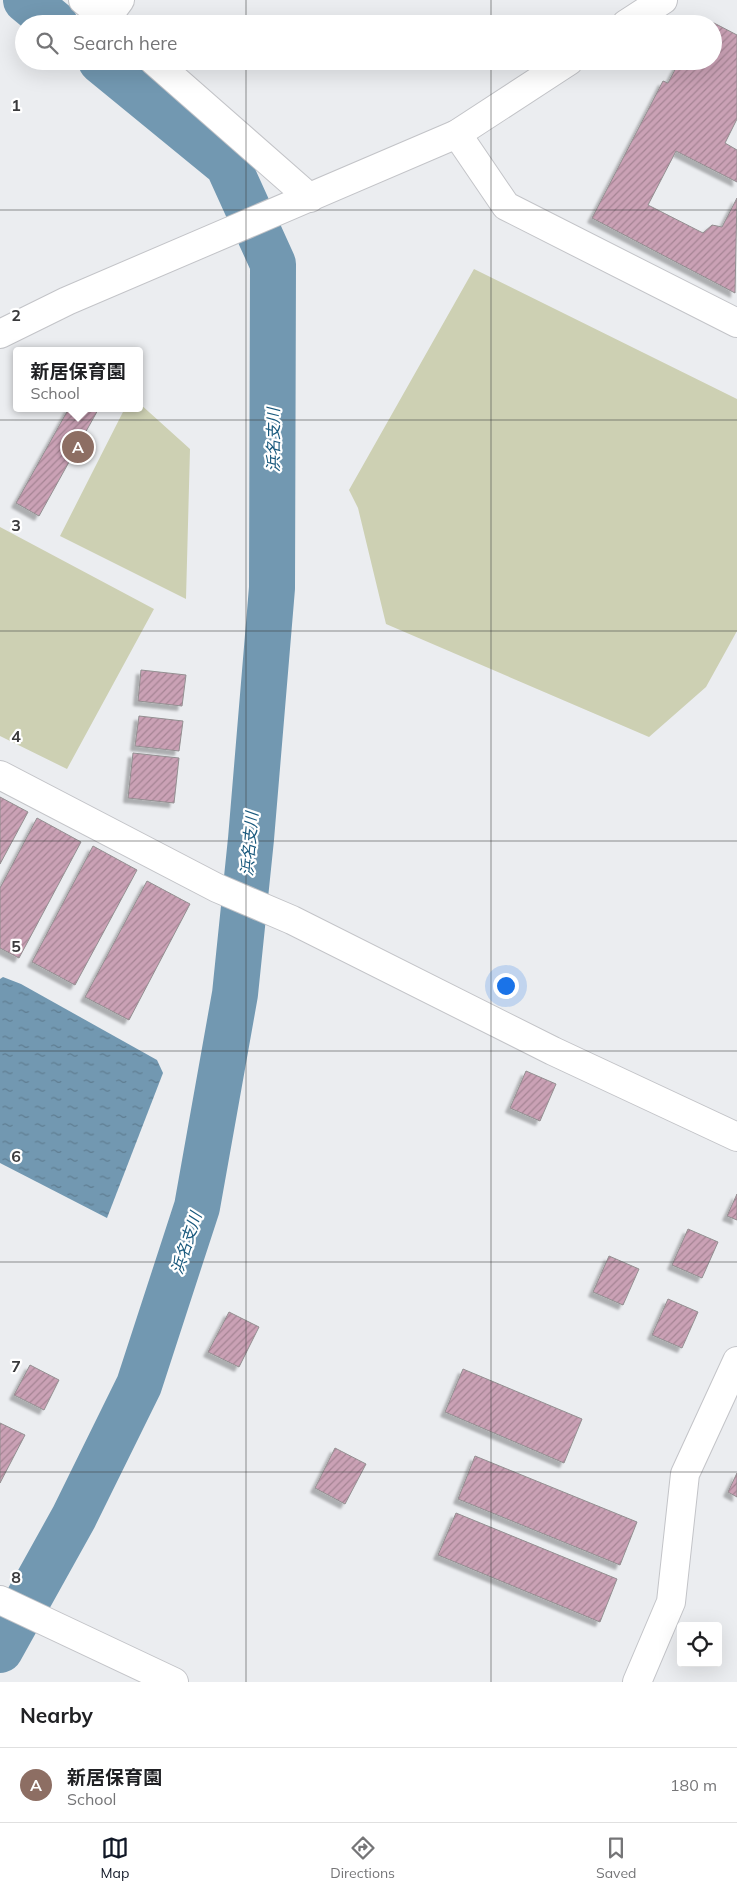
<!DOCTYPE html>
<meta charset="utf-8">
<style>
body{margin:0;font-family:Mulish,"Noto Sans JP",sans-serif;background:#f6f6f6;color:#202124}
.controls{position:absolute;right:15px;bottom:15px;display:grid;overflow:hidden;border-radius:5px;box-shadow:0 5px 20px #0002}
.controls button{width:45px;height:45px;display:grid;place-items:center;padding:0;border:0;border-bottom:1px solid #e0e0e0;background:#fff;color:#202124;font:25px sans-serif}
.you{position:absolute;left:505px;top:985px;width:18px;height:18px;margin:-12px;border:4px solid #fff;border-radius:50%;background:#1a73e8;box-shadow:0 0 0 8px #1a73e833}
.badge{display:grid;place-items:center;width:32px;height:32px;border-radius:50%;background:#111827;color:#fff;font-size:16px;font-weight:700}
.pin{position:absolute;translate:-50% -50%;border:2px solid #fff;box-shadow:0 1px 5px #0006}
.popup{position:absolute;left:13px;top:347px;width:130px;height:65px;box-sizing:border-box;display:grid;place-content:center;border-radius:5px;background:#fff;filter:drop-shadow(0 1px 4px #0005);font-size:16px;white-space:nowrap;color:#757577}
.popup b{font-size:19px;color:#202124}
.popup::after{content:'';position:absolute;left:50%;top:100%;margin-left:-10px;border:10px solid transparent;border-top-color:#fff}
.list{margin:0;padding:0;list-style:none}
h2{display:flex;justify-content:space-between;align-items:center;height:65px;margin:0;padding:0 20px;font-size:21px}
h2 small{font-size:16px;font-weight:400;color:#757577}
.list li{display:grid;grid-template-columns:32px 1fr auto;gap:15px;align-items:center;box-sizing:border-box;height:75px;padding:0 20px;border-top:1px solid #e0e0e0}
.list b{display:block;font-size:19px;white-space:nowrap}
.list p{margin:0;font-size:16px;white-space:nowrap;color:#757577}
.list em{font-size:16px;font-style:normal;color:#757577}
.icon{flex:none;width:28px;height:28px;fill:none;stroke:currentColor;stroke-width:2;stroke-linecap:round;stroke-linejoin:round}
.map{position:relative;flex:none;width:737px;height:1682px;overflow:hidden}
.search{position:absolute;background:#fff;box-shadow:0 5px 20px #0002;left:15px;right:15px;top:15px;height:55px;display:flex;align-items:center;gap:12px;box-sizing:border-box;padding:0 18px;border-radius:28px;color:#757577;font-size:19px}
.sheet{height:140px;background:#fff}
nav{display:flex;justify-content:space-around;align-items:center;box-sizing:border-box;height:70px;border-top:1px solid #e0e0e0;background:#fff;font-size:14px;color:#757577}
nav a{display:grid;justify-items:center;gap:2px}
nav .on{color:#111827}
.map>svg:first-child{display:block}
.green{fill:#cdd0b3}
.water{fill:url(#water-ripples)}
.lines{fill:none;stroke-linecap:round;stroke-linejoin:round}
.river{stroke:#7298b1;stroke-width:46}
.building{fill:url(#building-hatch);stroke:#938f91;filter:url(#shadow)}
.street-casing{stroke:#c3c4c8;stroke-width:30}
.secondary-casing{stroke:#c3c4c8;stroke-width:30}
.street{stroke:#fff;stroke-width:28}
.secondary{stroke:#fff;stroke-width:28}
.grid{fill:none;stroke:#3a3a3c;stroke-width:1;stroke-opacity:0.55}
.labels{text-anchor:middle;stroke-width:4.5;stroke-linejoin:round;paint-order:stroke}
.water-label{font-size:16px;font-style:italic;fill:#19597d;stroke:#fff}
.grid-label{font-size:16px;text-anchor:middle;font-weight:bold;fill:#3a3a3c;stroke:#fff;stroke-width:4.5;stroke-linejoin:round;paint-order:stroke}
</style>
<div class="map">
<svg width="737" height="1682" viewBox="0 0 737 1682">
<defs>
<pattern id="water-ripples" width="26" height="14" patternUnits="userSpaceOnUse" patternTransform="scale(1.25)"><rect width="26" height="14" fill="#7298b1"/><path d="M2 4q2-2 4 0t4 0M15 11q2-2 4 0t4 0" fill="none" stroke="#5f7d91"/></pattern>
<pattern id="building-hatch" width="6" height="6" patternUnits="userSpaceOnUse" patternTransform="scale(1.25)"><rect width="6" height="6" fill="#caa1b5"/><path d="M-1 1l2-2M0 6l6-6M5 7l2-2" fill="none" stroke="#a58494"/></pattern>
<filter id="shadow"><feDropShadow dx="-4.5" dy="4.5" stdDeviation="1" flood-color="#0004"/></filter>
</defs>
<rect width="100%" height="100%" fill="#ebedf0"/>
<path class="green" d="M474 269 737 399V631L706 687 649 737 386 624 358 508 349 490Z
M139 403 190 449 186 599 60 536 125 408H139Z
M0 527 154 609 67 769 0 736Z"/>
<path class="water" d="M3 977 21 984 157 1060 163 1073 107 1218 0 1163V979Z"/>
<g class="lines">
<path class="river" d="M26 0 55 24
M0 1650 74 1517 139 1385 197 1207 235 994 251 839 272 588 273 264 228 165 101 61"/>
</g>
<path class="building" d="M714 23 737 35V119L725 143 737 150V182L676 151 648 205 703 233 712 225 722 227 737 198 735 293 592 218 663 81 668 83 678 64 673 61H713V24H706Z
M69 408H99L39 516 16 503Z
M141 670 186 675 182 706 138 701Z
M139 716 183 721 179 751 135 746Z
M133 753 179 758 174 803 128 798Z
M0 797 28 812 0 864Z
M37 818 81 842 19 958 0 948V888Z
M93 846 137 870 75 985 32 962Z
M147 881 190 904 129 1020 85 997Z
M526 1071 556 1084 540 1121 510 1108Z
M737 1194V1220L727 1216Z
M688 1229 718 1242 702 1278 672 1265Z
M609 1256 639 1269 623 1305 593 1292Z
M668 1299 698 1312 682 1348 652 1335Z
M229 1312 259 1327 239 1367 208 1352Z
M30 1365 59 1380 44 1410 14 1395Z
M463 1369 582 1419 564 1463 445 1412Z
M0 1423 25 1435 0 1483Z
M335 1448 366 1464 345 1504 315 1488Z
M475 1456 637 1522 620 1565 458 1499Z
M737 1473V1497L728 1492Z
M456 1513 617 1579 600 1622 438 1555Z"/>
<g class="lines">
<g class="street-casing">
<path id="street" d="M83 0 112 24
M106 19 120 0
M154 61 310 198
M457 134 506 206 737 323
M0 775 217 888 292 920 553 1051 737 1137
M0 1600 174 1682
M637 1682 671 1602 685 1474 737 1361"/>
</g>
<g class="secondary-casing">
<path id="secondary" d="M626 24 663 0
M0 334 67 301 457 134 569 61"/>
</g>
<use href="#street" class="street"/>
<use href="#secondary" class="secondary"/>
</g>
<path class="grid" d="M246 0V24M491 0V24M246 61V1682M491 61V1682M0 210H737M0 420H737M0 631H737M0 841H737M0 1051H737M0 1262H737M0 1472H737"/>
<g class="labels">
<g class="water-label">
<text transform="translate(273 440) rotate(-90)" y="6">浜名支川</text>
<text transform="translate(249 844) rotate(-85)" y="6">浜名支川</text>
<text transform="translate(186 1243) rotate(-72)" y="6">浜名支川</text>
</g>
</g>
<g class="grid-label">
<text x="16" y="111">1</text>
<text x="16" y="321">2</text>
<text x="16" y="531">3</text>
<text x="16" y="742">4</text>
<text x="16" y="952">5</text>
<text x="16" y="1162">6</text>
<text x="16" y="1372">7</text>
<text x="16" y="1583">8</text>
</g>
</svg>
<div class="controls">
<button><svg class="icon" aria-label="locate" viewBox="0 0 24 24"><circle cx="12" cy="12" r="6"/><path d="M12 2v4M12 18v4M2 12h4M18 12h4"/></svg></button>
</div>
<div class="you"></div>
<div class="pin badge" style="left:78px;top:447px;background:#8d6e63">A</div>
<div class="popup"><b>新居保育園</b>School</div>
<div class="search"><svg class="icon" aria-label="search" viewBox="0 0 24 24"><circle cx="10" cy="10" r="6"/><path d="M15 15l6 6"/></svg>Search here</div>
</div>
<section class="sheet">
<h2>Nearby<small></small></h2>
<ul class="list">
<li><span class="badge" style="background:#8d6e63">A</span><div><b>新居保育園</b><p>School</p></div><em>180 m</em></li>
</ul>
</section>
<nav>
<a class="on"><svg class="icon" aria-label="map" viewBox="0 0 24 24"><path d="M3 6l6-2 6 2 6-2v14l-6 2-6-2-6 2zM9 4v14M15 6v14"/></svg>Map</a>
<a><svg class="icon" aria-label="directions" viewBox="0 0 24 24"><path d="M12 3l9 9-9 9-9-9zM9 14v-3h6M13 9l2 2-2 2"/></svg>Directions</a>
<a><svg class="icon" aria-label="saved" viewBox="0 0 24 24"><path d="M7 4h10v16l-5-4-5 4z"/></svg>Saved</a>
</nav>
